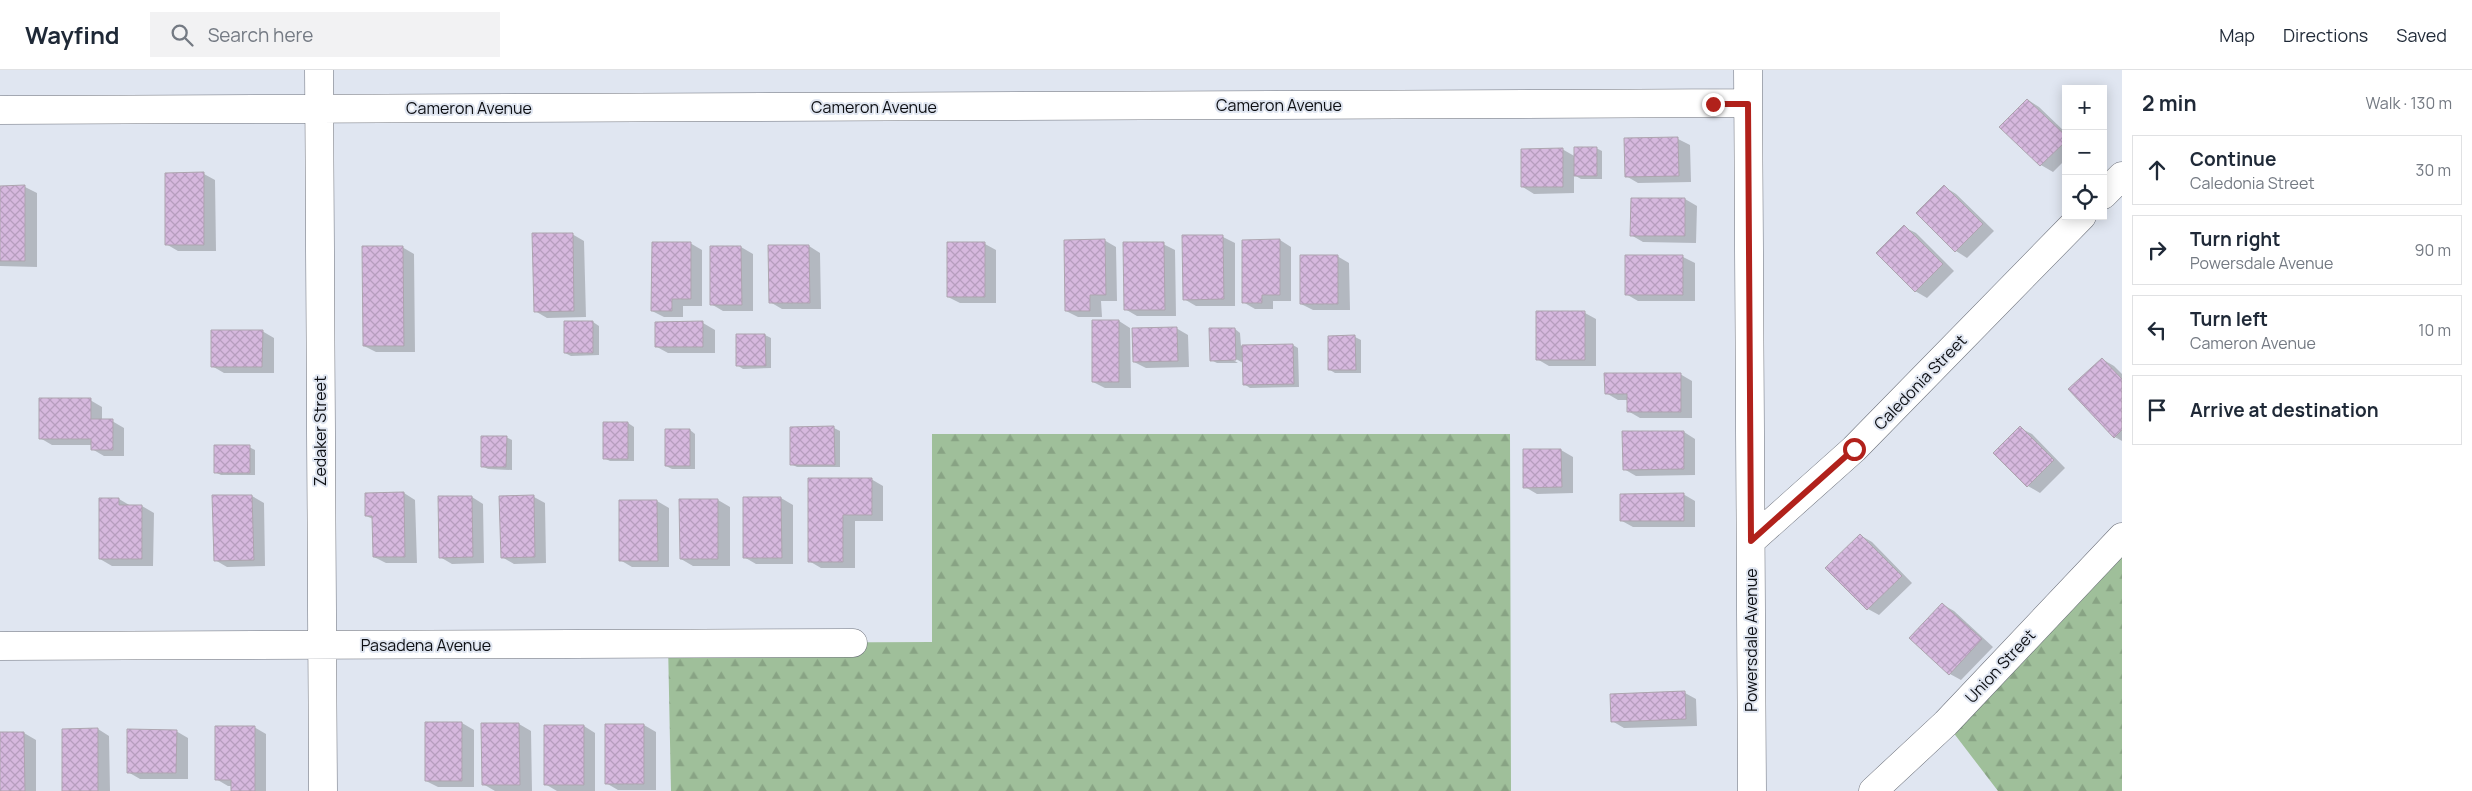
<!DOCTYPE html>
<meta charset="utf-8">
<style>
body{margin:0;font-family:Manrope,sans-serif;background:#f2f2f3;color:#1f2937}
.controls{position:absolute;right:15px;top:15px;display:grid;overflow:hidden;border-radius:0px;box-shadow:0 2px 12px #0003}
.controls button{width:45px;height:45px;display:grid;place-items:center;padding:0;border:0;border-bottom:1px solid #e0e1e3;background:#fff;color:#1f2937;font:25px sans-serif}
.stop{position:absolute;width:15px;height:15px;margin:-11px;border:4px solid #b1211b;border-radius:50%;background:#fff}
.stop.end{background:#b1211b;border-color:#fff;box-shadow:0 1px 5px #0008}
.list{margin:0;padding:0;list-style:none}
h2{display:flex;justify-content:space-between;align-items:center;height:65px;margin:0;padding:0 20px;font-size:21px}
h2 small{font-size:16px;font-weight:400;color:#747a83}
.list li{display:grid;grid-template-columns:32px 1fr auto;gap:15px;align-items:center;box-sizing:border-box;height:70px;margin:0 10px 10px;padding:0 10px;border:1px solid #e0e1e3;border-radius:0px}
.list b{display:block;font-size:19px;white-space:nowrap}
.list p{margin:0;font-size:16px;white-space:nowrap;color:#747a83}
.list em{font-size:16px;font-style:normal;color:#747a83}
.icon{flex:none;width:28px;height:28px;fill:none;stroke:currentColor;stroke-width:2;stroke-linecap:round;stroke-linejoin:round}
.map{position:relative;flex:none;width:2122px;height:721px;overflow:hidden}
header{display:flex;align-items:center;gap:30px;box-sizing:border-box;height:70px;padding:0 25px;background:#fff;border-bottom:1px solid #e0e1e3}
header strong{font-size:24px}
nav{display:flex;gap:28px;margin-inline-start:auto;font-size:18px}
.search{width:350px;height:45px;background:#f2f2f3;display:flex;align-items:center;gap:12px;box-sizing:border-box;padding:0 18px;border-radius:0px;color:#747a83;font-size:19px}
main{display:flex}
aside{flex:1;background:#fff}
.map>svg:first-child{display:block}
.forest{fill:url(#forest-firs)}
.shadow{fill:#0003}
.building{fill:url(#building-cross-hatch);stroke:#ada5af}
.lines{fill:none;stroke-linecap:round;stroke-linejoin:round}
.minor-casing{stroke:#6c707a;stroke-width:29}
.minor{stroke:#fff;stroke-width:28}
.route{stroke:#b1211b;stroke-width:6}
.labels{text-anchor:middle;stroke-width:4;stroke-linejoin:round;paint-order:stroke}
.street-label{font-size:16px;fill:#0d0f13;stroke:#e0e6f1}
</style>
<header>
<strong>Wayfind</strong>
<div class="search"><svg class="icon" aria-label="search" viewBox="0 0 24 24"><circle cx="10" cy="10" r="6"/><path d="M15 15l6 6"/></svg>Search here</div>
<nav><a>Map</a><a>Directions</a><a>Saved</a></nav>
</header>
<main>
<div class="map">
<svg width="2122" height="721" viewBox="0 0 2122 721">
<defs>
<pattern id="forest-firs" width="22" height="20" patternUnits="userSpaceOnUse" patternTransform="scale(1.25)"><rect width="22" height="20" fill="#9fbf9a"/><path d="M5 1l3.5 6h-7zM16 11l3.5 6h-7z" fill="#88a384"/></pattern>
<pattern id="building-cross-hatch" width="8" height="8" patternUnits="userSpaceOnUse" patternTransform="scale(1.25)"><rect width="8" height="8" fill="#d6b8de"/><path d="M0 0l8 8M0 8l8-8" fill="none" stroke="#b69dbe"/></pattern>
</defs>
<rect width="100%" height="100%" fill="#e0e6f1"/>
<path class="forest" d="M932 364H1510L1511 721H671L668 573 932 572Z
M2122 467V721H1998L1946 653Z"/>
<path class="shadow" d="M2028 30 2039 37 2066 63V89L2053 102 2041 95 2001 57Z
M1678 69 1690 75 1691 112 1638 113 1626 106Z
M1596 78 1602 81V109H1581L1574 105V123L1534 124 1523 117 1562 79 1576 87Z
M204 104 215 110 216 181H178L166 174Z
M0 117H25L37 123V197L0 196Z
M1945 117 1956 124 1994 161 1967 188 1956 181Z
M1685 129 1697 136 1696 173 1643 172 1631 165Z
M1904 157 1916 163 1954 201 1927 228 1915 221Z
M572 164 584 171 586 247 547 248 535 241Z
M1223 167 1235 173V236H1196L1184 229Z
M1104 170 1116 177 1117 231H1101L1102 247H1078L1066 241Z
M1280 170 1291 177V231H1273V239H1255L1243 232Z
M690 173 702 180V236H683V247H664L652 241Z
M985 174 996 180V233H960L948 227Z
M1163 174 1175 180 1176 246H1137L1125 239Z
M809 176 820 183 821 239H782L770 232Z
M402 177 414 184 415 282H376L364 276Z
M741 177 753 184V241H723L711 234Z
M1337 186 1349 193 1350 240H1313L1301 234Z
M1683 187 1695 193V231H1638L1626 224Z
M1585 243 1596 249V296H1549L1537 289Z
M1119 251 1130 258 1131 318H1105L1093 312Z
M565 252H593L599 256V285L571 286 565 283Z
M657 253H703L715 260V283H668L657 277Z
M1176 258 1188 265 1189 297 1146 298 1134 292Z
M1235 259 1240 263 1241 276 1293 275 1298 278 1299 317 1250 318 1244 314 1243 293 1231 286 1230 288 1238 293H1217L1211 290Z
M262 261 274 268V303H224L212 296Z
M765 265 771 268V298L743 299 737 295Z
M1355 267 1361 270V303H1335L1330 300Z
M2102 289 2114 296 2122 304V371L2115 367Z
M1680 304 1692 311V348H1640L1628 341V330H1618L1606 323Z
M90 330 102 337V351H112L124 358V386H104L92 379V375H52L40 368Z
M604 353H628L634 357V391H610L604 388Z
M834 358 840 361V397H797L791 394Z
M2020 358 2032 364 2065 398 2040 423 2028 416 1995 383Z
M690 360 695 364V399H672L666 396Z
M1684 362 1695 369V405L1636 406 1624 399Z
M506 367 512 370V400L488 399 482 396Z
M249 377 255 380V405H221L215 402Z
M1524 380H1561L1573 387V423L1537 424 1525 417Z
M809 409H871L883 416V451H855V498H821L809 491Z
M404 423 415 430 417 493H386L374 487 373 449 366 446Z
M1683 424 1695 431V457H1633L1622 451Z
M252 426 264 433 265 496 227 497 215 490 214 427Z
M472 427 483 434 484 493 452 494 440 487Z
M534 427 545 433 546 493 514 494 502 487Z
M781 428 793 435V494H756L744 487Z
M119 429 131 436H142L154 443 153 496H112L100 489Z
M681 430H718L730 437V496H693L681 489Z
M620 431H657L669 438V497H632L620 490Z
M1860 465 1872 472 1912 513 1879 545 1868 539Z
M1942 534 1954 541 1993 577 1961 610 1950 604Z
M1685 623 1696 629 1697 656 1624 658 1612 651Z
M462 653 474 660V717H438L426 711Z
M519 654 531 661 532 721H495L483 714Z
M644 655 656 662V720H618L606 713Z
M584 656 595 663V721H557L545 714Z
M254 657 266 664V721H233L232 716H228L216 709Z
M98 659 109 666 110 721H64Z
M176 661 188 668V709H140L128 702Z
M0 663H24L36 670V721H0Z"/>
<path class="building" d="M2027 29 2066 66V71L2040 96 1999 57Z
M1678 67 1679 106 1625 107 1624 68Z
M1574 77H1597V106H1574Z
M1563 78V117H1521V79Z
M204 102V175H165V103Z
M25 115V191H0V116Z
M1944 115 1983 154 1955 182 1916 143Z
M1631 128H1685V166H1630Z
M1904 155 1943 194 1915 222 1876 183Z
M532 163H573L574 241 534 242Z
M1182 165H1223L1224 229 1183 230Z
M1105 169 1106 225H1090V241H1065L1064 170Z
M1280 169V225H1262V233H1242V170Z
M652 172H691V229H672V241H651Z
M947 172H985V227H947Z
M1123 172H1164L1165 240H1124Z
M768 175H809L810 233H769Z
M362 176H403L404 276H363Z
M710 176H741L742 235H710Z
M1300 185H1338V234H1300Z
M1625 185H1683V225H1625Z
M1536 241H1585V290H1536Z
M1092 250H1119V312H1092Z
M564 251H593V283H564Z
M703 251V277H655V252Z
M1177 257 1178 291 1133 292 1132 258Z
M1209 258H1235L1236 290 1210 291Z
M211 260H263L262 297H211Z
M736 264H765L766 296H736Z
M1355 265 1356 300H1328V266Z
M1293 274 1294 314 1243 315 1242 275Z
M2102 288 2122 309V360L2114 368 2068 319Z
M1604 303H1681V342H1627V324H1605Z
M39 328H91V349H113V380H91V369H39Z
M603 352H628V389H603Z
M834 356 835 395H790V357Z
M2020 356 2054 390 2027 417 1993 383Z
M665 359H690V396H665Z
M1622 361H1684V399L1623 400Z
M481 366H507L506 397H481Z
M214 375H250V403H214Z
M1523 379H1561L1562 417 1523 418Z
M808 408H872V445H843V492H808Z
M404 422 405 487H373L372 446H365V423Z
M1684 423V451H1620V424Z
M212 425H252L254 490 214 491Z
M534 425 535 487 501 488 499 426Z
M438 426H472L473 487 439 488Z
M743 427H781L782 488H743Z
M99 428H119V435H142V489H99Z
M679 429H718V489H680Z
M619 430H657L658 491H619Z
M1860 464 1902 506 1867 540 1825 498Z
M1942 533 1982 569 1949 605 1909 568Z
M1685 621 1686 649 1611 652 1610 624Z
M425 652H462V711H425Z
M481 653H519L520 715H482Z
M605 654H644V714H605Z
M544 655H584V715H544Z
M215 656H255V721H231V710H215Z
M98 658V721H62V659Z
M127 659 177 660 176 703H127Z
M0 662H24L25 721H0Z"/>
<g class="lines">
<g class="minor-casing">
<path id="minor" d="M319 0 323 721
M1748 0 1752 721
M0 40 1748 33
M2103 125 2122 106
M1751 471 1854 379 2082 146
M0 576 853 573
M1873 721 1946 653 2122 467"/>
</g>
<use href="#minor" class="minor"/>
</g>
<g class="lines">
<path class="route" d="M1713 34H1748L1751 471 1854 379"/>
</g>
<g class="labels">
<g class="street-label">
<text x="1279" y="41">Cameron Avenue</text>
<text x="874" y="43">Cameron Avenue</text>
<text x="469" y="44">Cameron Avenue</text>
<text transform="translate(1920 312) rotate(-46)" y="6">Caledonia Street</text>
<text transform="translate(320 361) rotate(-90)" y="6">Zedaker Street</text>
<text transform="translate(1751 570) rotate(-90)" y="6">Powersdale Avenue</text>
<text x="426" y="581">Pasadena Avenue</text>
<text transform="translate(2000 596) rotate(-47)" y="6">Union Street</text>
</g>
</g>
</svg>
<div class="controls">
<button>+</button>
<button>−</button>
<button><svg class="icon" aria-label="locate" viewBox="0 0 24 24"><circle cx="12" cy="12" r="6"/><path d="M12 2v4M12 18v4M2 12h4M18 12h4"/></svg></button>
</div>
<div class="stop" style="left:1854px;top:379px"></div>
<div class="stop end" style="left:1713px;top:34px"></div>
</div>
<aside>
<h2>2 min<small>Walk · 130 m</small></h2>
<ul class="list">
<li><svg class="icon" aria-label="ahead" viewBox="0 0 24 24"><path d="M12 20V5M6 11l6-6 6 6"/></svg><div><b>Continue</b><p>Caledonia Street</p></div><em>30 m</em></li>
<li><svg class="icon" aria-label="right" viewBox="0 0 24 24"><path d="M7 20v-9h11M14 6l5 5-5 5"/></svg><div><b>Turn right</b><p>Powersdale Avenue</p></div><em>90 m</em></li>
<li><svg class="icon" aria-label="left" viewBox="0 0 24 24"><path d="M17 20v-9H6M10 6l-5 5 5 5"/></svg><div><b>Turn left</b><p>Cameron Avenue</p></div><em>10 m</em></li>
<li><svg class="icon" aria-label="arrive" viewBox="0 0 24 24"><path d="M6 21V4h12l-3 4 3 4H6"/></svg><div><b>Arrive at destination</b></div></li>
</ul>
</aside>
</main>
